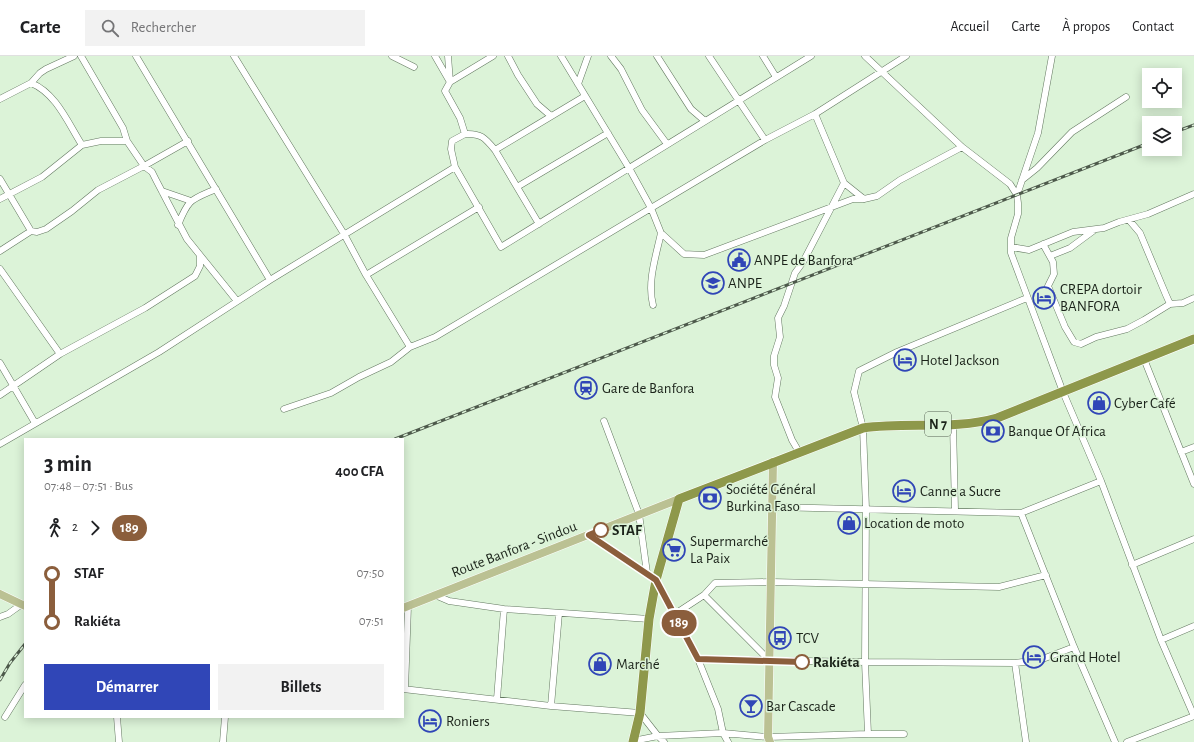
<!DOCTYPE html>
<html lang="fr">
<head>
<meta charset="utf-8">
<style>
  body { margin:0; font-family:"Alegreya Sans",sans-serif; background:#f2f2f2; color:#202124; height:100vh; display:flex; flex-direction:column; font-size:15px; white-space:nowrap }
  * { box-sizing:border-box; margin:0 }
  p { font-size:13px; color:#757577 }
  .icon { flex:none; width:22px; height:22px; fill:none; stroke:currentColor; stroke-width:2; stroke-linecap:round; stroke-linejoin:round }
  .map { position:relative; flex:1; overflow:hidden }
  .details { position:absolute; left:24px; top:382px; width:380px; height:280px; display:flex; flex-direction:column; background:#fff; border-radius:0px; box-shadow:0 2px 10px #0003 }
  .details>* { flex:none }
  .badge { padding:0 8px; border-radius:13px; font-size:14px; line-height:26px }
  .controls { position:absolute; left:1142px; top:12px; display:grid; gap:8px }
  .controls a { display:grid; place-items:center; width:40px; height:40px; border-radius:0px; background:#fff; box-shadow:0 2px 10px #0003; font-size:20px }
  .map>.badge { position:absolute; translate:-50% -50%; box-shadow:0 0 0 2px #fff }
  .legs { display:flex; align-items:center; gap:6px; height:44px; padding:0 20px; font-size:13px }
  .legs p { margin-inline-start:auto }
  .headline { display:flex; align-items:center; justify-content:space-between; height:68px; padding:0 20px }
  h1 { font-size:22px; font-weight:700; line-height:30px }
  .primary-button { display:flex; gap:8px; margin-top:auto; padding:8px 20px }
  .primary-button a { flex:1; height:46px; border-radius:0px; background:#3046b7; color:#fff; font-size:16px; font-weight:700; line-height:46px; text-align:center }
  .primary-button a+a { background:#f2f2f2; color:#202124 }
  ul { padding:0 20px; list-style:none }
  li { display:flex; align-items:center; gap:14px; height:48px; font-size:15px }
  li i { display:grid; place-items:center; width:6px; height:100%; margin:0 5px; background:currentColor }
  li i::after { content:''; width:10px; height:10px; margin:-5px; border:3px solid; border-radius:50%; background:#fff }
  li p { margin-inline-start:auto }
  li:first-child i { background:linear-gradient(#0000 50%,currentColor 0) }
  li:last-child i { background:linear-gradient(currentColor 50%,#0000 0) }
  header { display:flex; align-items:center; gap:24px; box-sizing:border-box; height:56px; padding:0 20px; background:#fff; border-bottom:1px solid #e0e0e0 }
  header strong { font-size:19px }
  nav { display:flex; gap:22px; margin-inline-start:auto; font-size:14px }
  .search { width:280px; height:36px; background:#f2f2f2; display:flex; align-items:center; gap:10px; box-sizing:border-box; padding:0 14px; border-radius:0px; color:#757577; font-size:15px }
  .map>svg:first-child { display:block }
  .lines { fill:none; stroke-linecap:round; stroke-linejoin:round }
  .minor-casing { stroke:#637860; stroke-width:7 }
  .major-casing { stroke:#fff; stroke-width:9 }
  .highway-casing { stroke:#fff; stroke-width:10 }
  .minor { stroke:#fff; stroke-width:6 }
  .major { stroke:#bbc193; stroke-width:8 }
  .highway { stroke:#8e984b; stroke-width:9 }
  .rail-casing { stroke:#4d594b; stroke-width:3 }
  .rail { stroke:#dcf3d8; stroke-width:1.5; stroke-dasharray:4.5; stroke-linecap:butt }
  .line-1-casing { stroke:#fff; stroke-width:9 }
  .line-1 { stroke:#8b5e3c; stroke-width:6 }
  .stop-1-dot { fill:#fff; stroke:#8b5e3c; stroke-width:2 }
  .labels { text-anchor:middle; stroke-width:3; stroke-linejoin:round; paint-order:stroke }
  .shield { fill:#dcf3d8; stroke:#556153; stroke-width:1 }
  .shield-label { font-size:14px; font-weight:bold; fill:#1b231a }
  .poi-label { font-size:15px; fill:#1b231a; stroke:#dcf3d8; text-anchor:start }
  .stop-label { font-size:15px; font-weight:bold; fill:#1b231a; stroke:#dcf3d8; text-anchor:start }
  .street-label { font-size:15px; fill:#1b231a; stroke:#dcf3d8 }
</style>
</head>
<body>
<header>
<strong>Carte</strong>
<div class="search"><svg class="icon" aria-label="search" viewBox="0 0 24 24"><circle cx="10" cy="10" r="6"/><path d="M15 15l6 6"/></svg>Rechercher</div>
<nav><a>Accueil</a><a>Carte</a><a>À propos</a><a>Contact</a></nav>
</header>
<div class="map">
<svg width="1194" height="686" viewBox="0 0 1194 686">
  <rect width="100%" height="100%" fill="#dcf3d8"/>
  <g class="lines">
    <g class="minor-casing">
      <path id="minor" d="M81,0L123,72L127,85L144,110L152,116L156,124L187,183L237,245
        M136,0L270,224
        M234,0L344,178L366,219L410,291
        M392,0L414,11
        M435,0L450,26L493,0
        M448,0L450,26L445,35L460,62L465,78L452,85L451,93L455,111L501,191L811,0
        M508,0L518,19L537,48L551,60
        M561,0L629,112L651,152L661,177L684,198L704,199L853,143H864L877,140L900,124L962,91
        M611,0L621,13L642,54L667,88
        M657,0L691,53L705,65
        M709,0L765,84
        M763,0L776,21
        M865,0L962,91L1010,128L1017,139L1018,147V158L1011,182V197L1063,336L1101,425L1161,584L1194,660
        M31,27C56,37 68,67 82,89L101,85H127
        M578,28L588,0
        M0,43L31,27L40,17L46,13L74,0
        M815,58L844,127L864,143
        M465,78C481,77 485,82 495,94
        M0,123L31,175
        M1022,124L1037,112L1072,76L1126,41
        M517,131L608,77
        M162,135L191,145
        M1017,139L1038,77L1052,0
        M0,143L42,121L82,89
        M1129,164L1140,177L1166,239L1170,248L1183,247L1194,242
        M539,168L495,94L585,40
        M178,169C189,142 191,144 216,133
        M1043,188L1053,206L1054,218L1048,230L1065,271L1074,286L1081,288L1096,281L1127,273L1144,264L1170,248
        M1011,191L1029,194L1073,176L1104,172L1119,166L1148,158L1194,138
        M0,195L31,175L37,176L46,173L72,155L98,134L144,110L188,85
        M1050,200L1070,192L1093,175
        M0,213L60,298L0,339
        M366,219L479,151
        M653,249C647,226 656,200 661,177
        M60,298L145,252L195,220L200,210V200
        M1144,303L1194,428
        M0,307L35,367
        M284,353L331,337L359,321L391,306L410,291L435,281L765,84L815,58L906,0
        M604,365L639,458L647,517
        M953,368L955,454
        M0,388L159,296L270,224L455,111
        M799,396L792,384L775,341L778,322L774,309V300L780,281L778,262L784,250L795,217L803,206L844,127
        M1181,396L1194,391
        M773,451L1021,457L1101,425
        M1021,457L1074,591L1115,686
        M589,479L656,524L698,603L718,653L723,677L728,686
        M1132,509L1194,483
        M435,539L449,545L504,553L649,563
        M704,539L770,605
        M675,558L704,539L715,527L771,526L999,531L1046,519
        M0,561L8,558L22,548
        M1161,584L1194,570
        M698,603L865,606L1015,607L1040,604L1074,591
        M1015,607L1026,686
        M403,633L551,650L640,657L658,680L664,686
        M405,633L408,550
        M497,643L504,553
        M551,650L559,557
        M5,661L25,629
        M117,661L119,686
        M868,678L865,606L866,453L863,372L854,336L859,315L897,296L1027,242
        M633,685L658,680L723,677L768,681L868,678H904
        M223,686L225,661
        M1127,686L1194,660"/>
    </g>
    <g class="major-casing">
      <path id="major" d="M0,538L25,550
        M403,552L679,443
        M770,686L768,681L773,406"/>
    </g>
    <g class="highway-casing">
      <path id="highway" d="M633,686L640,657L649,563L656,524L679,443L863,372C907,366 955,374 997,362L1194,283"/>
    </g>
    <use href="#minor" class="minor"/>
    <use href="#major" class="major"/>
    <use href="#highway" class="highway"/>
    <g class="rail-casing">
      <path id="rail" d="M1175,76L1194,69
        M395,383L1149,87
        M0,624L10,607L25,588"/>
    </g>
    <use href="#rail" class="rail"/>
  </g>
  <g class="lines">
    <g class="line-1-casing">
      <path id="line-1" d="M601,474L589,479L656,524L698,603L802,606"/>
    </g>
    <use href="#line-1" class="line-1"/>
  </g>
  <defs>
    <g id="civic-ring" transform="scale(1.15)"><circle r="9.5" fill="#dcf3d8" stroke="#3046b7" stroke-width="1.5"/><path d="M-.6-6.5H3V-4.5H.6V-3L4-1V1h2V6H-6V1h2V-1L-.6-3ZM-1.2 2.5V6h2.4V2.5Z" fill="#3046b7"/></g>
    <g id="school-ring" transform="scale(1.15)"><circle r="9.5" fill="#dcf3d8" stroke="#3046b7" stroke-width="1.5"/><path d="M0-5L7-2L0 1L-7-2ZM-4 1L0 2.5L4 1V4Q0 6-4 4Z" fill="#3046b7"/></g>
    <g id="hotel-ring" transform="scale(1.15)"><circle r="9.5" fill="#dcf3d8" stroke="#3046b7" stroke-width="1.5"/><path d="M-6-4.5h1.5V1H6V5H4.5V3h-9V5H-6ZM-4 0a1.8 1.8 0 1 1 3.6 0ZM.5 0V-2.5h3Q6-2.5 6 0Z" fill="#3046b7"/></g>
    <g id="station-ring" transform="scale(1.15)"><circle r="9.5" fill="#dcf3d8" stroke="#3046b7" stroke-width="1.5"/><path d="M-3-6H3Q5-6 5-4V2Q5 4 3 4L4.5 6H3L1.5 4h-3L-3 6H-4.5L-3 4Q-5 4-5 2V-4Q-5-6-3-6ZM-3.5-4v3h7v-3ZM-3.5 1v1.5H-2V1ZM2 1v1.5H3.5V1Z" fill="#3046b7"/></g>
    <g id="shop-ring" transform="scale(1.15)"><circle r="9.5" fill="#dcf3d8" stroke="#3046b7" stroke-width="1.5"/><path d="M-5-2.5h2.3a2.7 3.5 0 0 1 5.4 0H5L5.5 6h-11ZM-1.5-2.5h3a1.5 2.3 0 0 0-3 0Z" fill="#3046b7"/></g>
    <g id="bank-ring" transform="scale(1.15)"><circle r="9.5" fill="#dcf3d8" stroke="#3046b7" stroke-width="1.5"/><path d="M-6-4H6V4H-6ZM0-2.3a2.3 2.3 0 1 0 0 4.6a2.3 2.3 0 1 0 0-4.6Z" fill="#3046b7"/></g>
    <g id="supermarket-ring" transform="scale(1.15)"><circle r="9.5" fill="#dcf3d8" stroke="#3046b7" stroke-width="1.5"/><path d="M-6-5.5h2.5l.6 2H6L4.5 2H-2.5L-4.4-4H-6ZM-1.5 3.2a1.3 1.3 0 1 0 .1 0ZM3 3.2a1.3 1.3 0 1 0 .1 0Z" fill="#3046b7"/></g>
    <g id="bus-ring" transform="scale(1.15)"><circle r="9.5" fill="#dcf3d8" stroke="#3046b7" stroke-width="1.5"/><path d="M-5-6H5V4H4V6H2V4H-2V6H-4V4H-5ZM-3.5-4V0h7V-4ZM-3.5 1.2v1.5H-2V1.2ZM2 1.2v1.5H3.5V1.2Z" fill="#3046b7"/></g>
    <g id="bar-ring" transform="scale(1.15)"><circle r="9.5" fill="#dcf3d8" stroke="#3046b7" stroke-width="1.5"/><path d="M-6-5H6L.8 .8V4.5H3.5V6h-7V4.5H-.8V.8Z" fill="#3046b7"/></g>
  </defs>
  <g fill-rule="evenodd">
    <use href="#civic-ring" x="739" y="204"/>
    <use href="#school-ring" x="713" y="227"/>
    <use href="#hotel-ring" x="1044" y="242"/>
    <use href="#hotel-ring" x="905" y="304"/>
    <use href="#station-ring" x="586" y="332"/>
    <use href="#shop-ring" x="1099" y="347"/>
    <use href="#bank-ring" x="993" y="375"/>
    <use href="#hotel-ring" x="904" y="435"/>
    <use href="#bank-ring" x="710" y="442"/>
    <use href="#shop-ring" x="849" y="467"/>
    <use href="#supermarket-ring" x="674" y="494"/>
    <use href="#bus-ring" x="780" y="582"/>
    <use href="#hotel-ring" x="1034" y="601"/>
    <use href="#shop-ring" x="600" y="608"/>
    <use href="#bar-ring" x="751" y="650"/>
    <use href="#hotel-ring" x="430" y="665"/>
  </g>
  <g class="stop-1-dot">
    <circle cx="601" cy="474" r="7"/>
    <circle cx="802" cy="606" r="7"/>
  </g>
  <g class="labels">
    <rect class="shield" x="925" y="356" width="26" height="24" rx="3"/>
    <g class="shield-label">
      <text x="938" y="373">N 7</text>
    </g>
    <g class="poi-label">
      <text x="754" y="209">ANPE de Banfora</text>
      <text x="728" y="232">ANPE</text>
      <text x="1060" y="238">CREPA dortoir<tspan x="1060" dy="17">BANFORA</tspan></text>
      <text x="920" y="309">Hotel Jackson</text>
      <text x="602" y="337">Gare de Banfora</text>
      <text x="1114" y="352">Cyber Café</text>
      <text x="1008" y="380">Banque Of Africa</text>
      <text x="726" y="438">Société Général<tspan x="726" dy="17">Burkina Faso</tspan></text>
      <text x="920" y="440">Canne a Sucre</text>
      <text x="864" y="472">Location de moto</text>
      <text x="690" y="490">Supermarché<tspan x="690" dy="17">La Paix</tspan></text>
      <text x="796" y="587">TCV</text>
      <text x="1050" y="606">Grand Hotel</text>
      <text x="616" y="613">Marché</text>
      <text x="766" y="655">Bar Cascade</text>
      <text x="446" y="670">Roniers</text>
    </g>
    <g class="stop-label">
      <text x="612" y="479">STAF</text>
      <text x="813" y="611">Rakiéta</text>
    </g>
    <g class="street-label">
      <text transform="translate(514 493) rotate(-21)" y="5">Route Banfora - Sindou</text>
    </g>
  </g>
</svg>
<div class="controls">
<a><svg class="icon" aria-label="locate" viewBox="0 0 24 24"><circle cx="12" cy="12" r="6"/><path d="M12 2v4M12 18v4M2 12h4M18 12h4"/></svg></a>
<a><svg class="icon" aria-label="layers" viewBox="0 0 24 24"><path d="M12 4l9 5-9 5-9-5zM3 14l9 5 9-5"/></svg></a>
</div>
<b class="badge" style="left:679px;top:567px;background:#8b5e3c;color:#fff">189</b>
<section class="details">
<div class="headline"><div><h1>3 min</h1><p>07:48 – 07:51 · Bus</p></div><b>400 CFA</b></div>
<div class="legs"><svg class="icon" aria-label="walk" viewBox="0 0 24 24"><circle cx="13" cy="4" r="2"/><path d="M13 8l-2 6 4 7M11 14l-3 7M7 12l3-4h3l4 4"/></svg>2<svg class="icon" aria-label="forward" viewBox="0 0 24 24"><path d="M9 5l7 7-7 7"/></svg><b class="badge" style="background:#8b5e3c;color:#fff">189</b></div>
<ul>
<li><i style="color:#8b5e3c"></i><b>STAF</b><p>07:50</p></li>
<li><i style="color:#8b5e3c"></i><b>Rakiéta</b><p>07:51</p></li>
</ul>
<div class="primary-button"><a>Démarrer</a><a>Billets</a></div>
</section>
</div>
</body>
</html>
